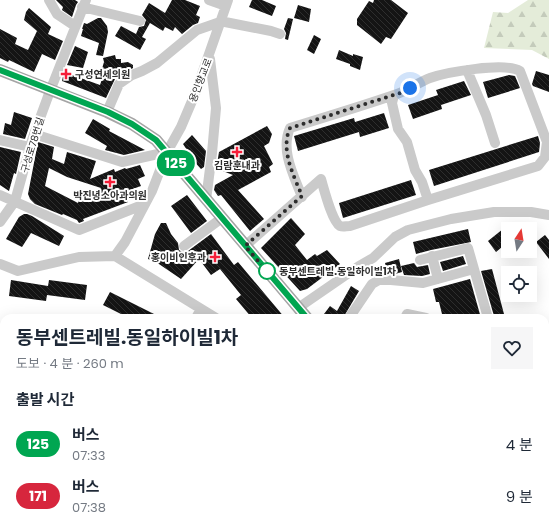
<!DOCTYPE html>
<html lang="ko">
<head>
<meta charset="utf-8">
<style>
  body { margin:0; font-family:Poppins,"Noto Sans KR",sans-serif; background:#f6f6f7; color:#1f2937; height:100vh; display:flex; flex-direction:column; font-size:15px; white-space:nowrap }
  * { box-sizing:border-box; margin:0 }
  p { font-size:13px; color:#747a83 }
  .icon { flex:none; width:22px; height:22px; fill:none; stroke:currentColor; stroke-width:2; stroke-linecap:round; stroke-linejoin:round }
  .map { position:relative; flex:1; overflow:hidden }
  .side { position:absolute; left:0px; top:314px; width:549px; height:216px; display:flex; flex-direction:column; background:#fff; border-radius:12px 12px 0 0; box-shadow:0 4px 16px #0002 }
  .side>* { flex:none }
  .badge { padding:0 8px; border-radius:13px; font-size:14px; line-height:26px }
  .needle { width:26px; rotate:12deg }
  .fabs { position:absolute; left:501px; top:222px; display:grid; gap:8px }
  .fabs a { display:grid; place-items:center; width:36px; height:36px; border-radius:0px; background:#fff; box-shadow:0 4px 16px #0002; font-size:20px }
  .you { position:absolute; width:20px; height:20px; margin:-10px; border:3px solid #fff; border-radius:50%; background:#1a73e8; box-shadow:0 0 0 6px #1a73e833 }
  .map>.badge { position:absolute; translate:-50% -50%; box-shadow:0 0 0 2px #fff }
  h2 { padding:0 16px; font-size:15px; line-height:36px }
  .round { display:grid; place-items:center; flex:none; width:42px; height:42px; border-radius:0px; background:#f6f6f7 }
  .overview { display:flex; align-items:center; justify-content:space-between; height:68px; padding:0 16px }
  h1 { font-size:19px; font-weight:700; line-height:30px }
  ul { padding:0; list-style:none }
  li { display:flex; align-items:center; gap:12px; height:52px; padding:0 16px }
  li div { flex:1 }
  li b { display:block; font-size:15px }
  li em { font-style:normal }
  li .badge { min-width:44px; font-weight:700; text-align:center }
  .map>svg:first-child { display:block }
  .forest { fill:url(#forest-firs) }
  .building { fill:url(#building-back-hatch); fill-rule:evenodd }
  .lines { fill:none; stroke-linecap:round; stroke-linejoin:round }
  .minor { stroke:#cacaca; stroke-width:10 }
  .major { stroke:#a5a5a5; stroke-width:12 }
  .highway { stroke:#949494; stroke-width:14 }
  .line-casing { stroke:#fff; stroke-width:9 }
  .line { stroke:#00a651; stroke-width:6 }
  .walk { stroke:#2d2d2d; stroke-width:4; stroke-dasharray:0 7.2 }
  .poi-dot { fill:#f51e39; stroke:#fff; stroke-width:1.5 }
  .stop-dot { fill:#fff; stroke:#00a651; stroke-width:2 }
  .labels { text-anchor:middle; stroke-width:4; stroke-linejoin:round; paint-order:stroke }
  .poi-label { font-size:10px; font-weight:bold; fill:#2d2d2d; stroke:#fff }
  .street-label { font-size:10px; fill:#2d2d2d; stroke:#fff }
  .stop-label { font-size:10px; font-weight:bold; fill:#2d2d2d; stroke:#fff; text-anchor:start }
</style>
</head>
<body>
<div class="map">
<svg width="549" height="530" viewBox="0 0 549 530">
  <defs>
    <pattern id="forest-firs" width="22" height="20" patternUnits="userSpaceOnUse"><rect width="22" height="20" fill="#e4ecd9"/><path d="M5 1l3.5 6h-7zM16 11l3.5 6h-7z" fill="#c4cbbb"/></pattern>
    <pattern id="building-back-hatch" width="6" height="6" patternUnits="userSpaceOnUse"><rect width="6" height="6" fill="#141414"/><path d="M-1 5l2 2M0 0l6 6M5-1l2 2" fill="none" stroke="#2e2e2e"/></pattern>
  </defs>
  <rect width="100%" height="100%" fill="#fff"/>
  <path class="forest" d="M528,0H549V59L532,50L484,48L493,12L508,13Z"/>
  <path class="building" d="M56,0H75L78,2L76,5L72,17L62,10L63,7Z
    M172,0H185L200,6L196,15L200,17L198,23L193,25L182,34L175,27L173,31L165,27L163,31L150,23L142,37L146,39L140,50L115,36L121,26L136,34L139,27L144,26L146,20L142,15L149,3L165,13Z
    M252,0H262L276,6L272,16L249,7Z
    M374,0H391L408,13L391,39L386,37L381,44L357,25V19L369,1L373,3Z
    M298,5L311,9L309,22L294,18Z
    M29,8L51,27L48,34L63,41L55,60L42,54L34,72L9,60L8,62L0,58V29L17,38L15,44L28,50L37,31L24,20L26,12Z
    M98,18H101L107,26L108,32L103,56L96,55L99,43L81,36L83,29H82L84,23L87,24Z
    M288,18L293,19L288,40L285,39L286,33L284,29Z
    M314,35L321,39L314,54L307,50Z
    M75,46L88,52L83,68L67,65Z
    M339,50L353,56V54L363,57L360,70L350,66V64L336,59Z
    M115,55L116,59H121V63L128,62L133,65V68L115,79L106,98L62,81L64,72L100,85L104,73L101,72L104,62L103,58Z
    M536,71L549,75V92L533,86L532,84Z
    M509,75L515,76L520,88L488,98L483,82Z
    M464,81L471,95L441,105L442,109L413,119L408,105L438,95L436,90Z
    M14,112L32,118L25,139L3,134L5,123L11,125Z
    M384,113L389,128L360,137L359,132L298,151L294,136L354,118L355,122Z
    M93,119L110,129L109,131L145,150L124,155L105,150L107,146L85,133Z
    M267,126L272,134L269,143L264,146L273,164L269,167L271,172L238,190L264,219L250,231L221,195L218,196L214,190L215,185L233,175L220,170L217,164L219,152Z
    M192,135L206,151L204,167L201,169L191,158V156L183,144Z
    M538,136L540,143L539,152L434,186L429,170Z
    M38,142L54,147L52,159L64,164L67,152L96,161L90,179L114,169L115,172L125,168L126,169L140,165L145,176L138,179L141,186L124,192L128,202L83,219L84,221L79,223L77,220L63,214L62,215L35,204L30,199L28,194ZM49,168L67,177L101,188L80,197L78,203L45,186Z
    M0,147L21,152L16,174L14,173L9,191L0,185Z
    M411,180L416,195L343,218L339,203Z
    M187,195L207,221L191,233L171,206Z
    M24,214H27L32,216L64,236L59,246L31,233L22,247L6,239L19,217Z
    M291,218L305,234L295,245L307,260L315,254L317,256L327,250L340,264L307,289L300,291L261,248Z
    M161,223H166L171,234L178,243L179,250L182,252L188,251L211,234L234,265L238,262L285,318H252L236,299L241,295L220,269L211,275L199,259L181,279L156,262L148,259L155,234Z
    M508,225V242L496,252L488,241Z
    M468,229L471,242L431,250L416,254L413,242Z
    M545,235L549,240V259L536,242Z
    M463,256L466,264L443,271L440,262Z
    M399,259L402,272L395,274H388L385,263Z
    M414,263L417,267L428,265L430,274L422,276L404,275L401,266Z
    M492,269L504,314L494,316L481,271Z
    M470,279L481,318H443L439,302H436L433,289Z
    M11,280L48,286L49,280L87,285L85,300L47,295L46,301L9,296Z
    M351,286L359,291L343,318H321L330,306L337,311Z
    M110,292L162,318H129L103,305Z"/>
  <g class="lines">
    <path class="minor" d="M49,0L57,14L75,26
      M209,0L226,6
      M82,7L140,21
      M467,70L486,115L495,143
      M394,95L392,103L398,129L407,142L415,170L422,182L428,200
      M107,112L119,84L132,75L142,71L157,63L197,30L220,22H225L271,31L280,34
      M34,134L122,162L167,152
      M0,140L30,147
      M0,195L79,230L145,204
      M206,200L212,153L216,108L210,59
      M0,222L15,201L32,140L50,91L86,0
      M184,246L222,218
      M245,246L321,179C324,189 332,221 340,226C343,227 346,226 350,226L428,200L538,166L545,157L547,142L520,71C505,62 447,72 430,78C419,82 409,90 397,94C362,106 326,117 290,128C280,150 294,176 302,197
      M115,256L125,242L152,191L167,152L181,127L195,94L228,0
      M432,256L438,279
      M420,260L468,248L474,269
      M0,264L18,271L79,257L115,256L216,318
      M298,308L359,266L373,258L395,237L408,230L451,219L494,212H531L549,215
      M196,318L201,309
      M349,318L372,284L379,280H391L423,283L474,269L488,318
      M405,318L407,314L426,318
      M545,348L549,349
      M545,386H548L545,399"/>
    <path class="major" d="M0,70L107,112L132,124L156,140L307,318
      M545,522L549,524"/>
    <path class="highway" d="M0,424L4,425
      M0,488L4,490
      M0,514L4,516
      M30,526L40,530
      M111,526L123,530
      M324,526L337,530"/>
  </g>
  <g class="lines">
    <g class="line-casing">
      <path id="line" d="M0,70L108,112L132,124L156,140L307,318"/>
    </g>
    <use href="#line" class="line"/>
    <path class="walk" d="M267,271L245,246L302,196C294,176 280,150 290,128L400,93L410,88"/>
  </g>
  <g class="poi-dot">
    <path d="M64 68h4v4h4v4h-4v4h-4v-4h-4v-4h4z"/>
    <path d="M235 146h4v4h4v4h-4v4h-4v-4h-4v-4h4z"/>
    <path d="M108 176h4v4h4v4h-4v4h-4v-4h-4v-4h4z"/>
    <path d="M213 251h4v4h4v4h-4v4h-4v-4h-4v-4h4z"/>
  </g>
  <circle class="stop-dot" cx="267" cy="271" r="8"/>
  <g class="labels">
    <g class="poi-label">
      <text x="75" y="78" text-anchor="start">구성연세의원</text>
      <text x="237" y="169">김람훈내과</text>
      <text x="110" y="199">박진녕소아과의원</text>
      <text x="206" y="261" text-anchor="end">홍이비인후과</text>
    </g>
    <g class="street-label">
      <text transform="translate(200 80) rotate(-69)" y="4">용인향교로</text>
      <text transform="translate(32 145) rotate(-73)" y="4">구성로78번길</text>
    </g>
    <g class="stop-label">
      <text x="279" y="275">동부센트레빌.동일하이빌1차</text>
    </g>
  </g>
</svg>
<div class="fabs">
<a><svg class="needle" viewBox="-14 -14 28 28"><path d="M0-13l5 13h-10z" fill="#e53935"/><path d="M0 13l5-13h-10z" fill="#747a83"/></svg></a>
<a><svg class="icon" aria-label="locate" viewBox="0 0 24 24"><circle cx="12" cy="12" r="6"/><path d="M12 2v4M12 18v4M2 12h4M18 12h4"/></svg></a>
</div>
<div class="you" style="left:410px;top:88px"></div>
<b class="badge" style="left:176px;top:163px;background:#00a651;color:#fff">125</b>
<section class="side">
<div class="overview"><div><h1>동부센트레빌.동일하이빌1차</h1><p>도보 · 4 분 · 260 m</p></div><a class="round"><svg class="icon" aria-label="heart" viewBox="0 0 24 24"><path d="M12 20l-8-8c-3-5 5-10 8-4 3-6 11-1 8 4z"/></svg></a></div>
<h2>출발 시간</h2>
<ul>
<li><span class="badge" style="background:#00a651;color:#fff">125</span><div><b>버스</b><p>07:33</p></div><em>4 분</em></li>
<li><span class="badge" style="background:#d7263d;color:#fff">171</span><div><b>버스</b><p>07:38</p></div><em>9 분</em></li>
</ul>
</section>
</div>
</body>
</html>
